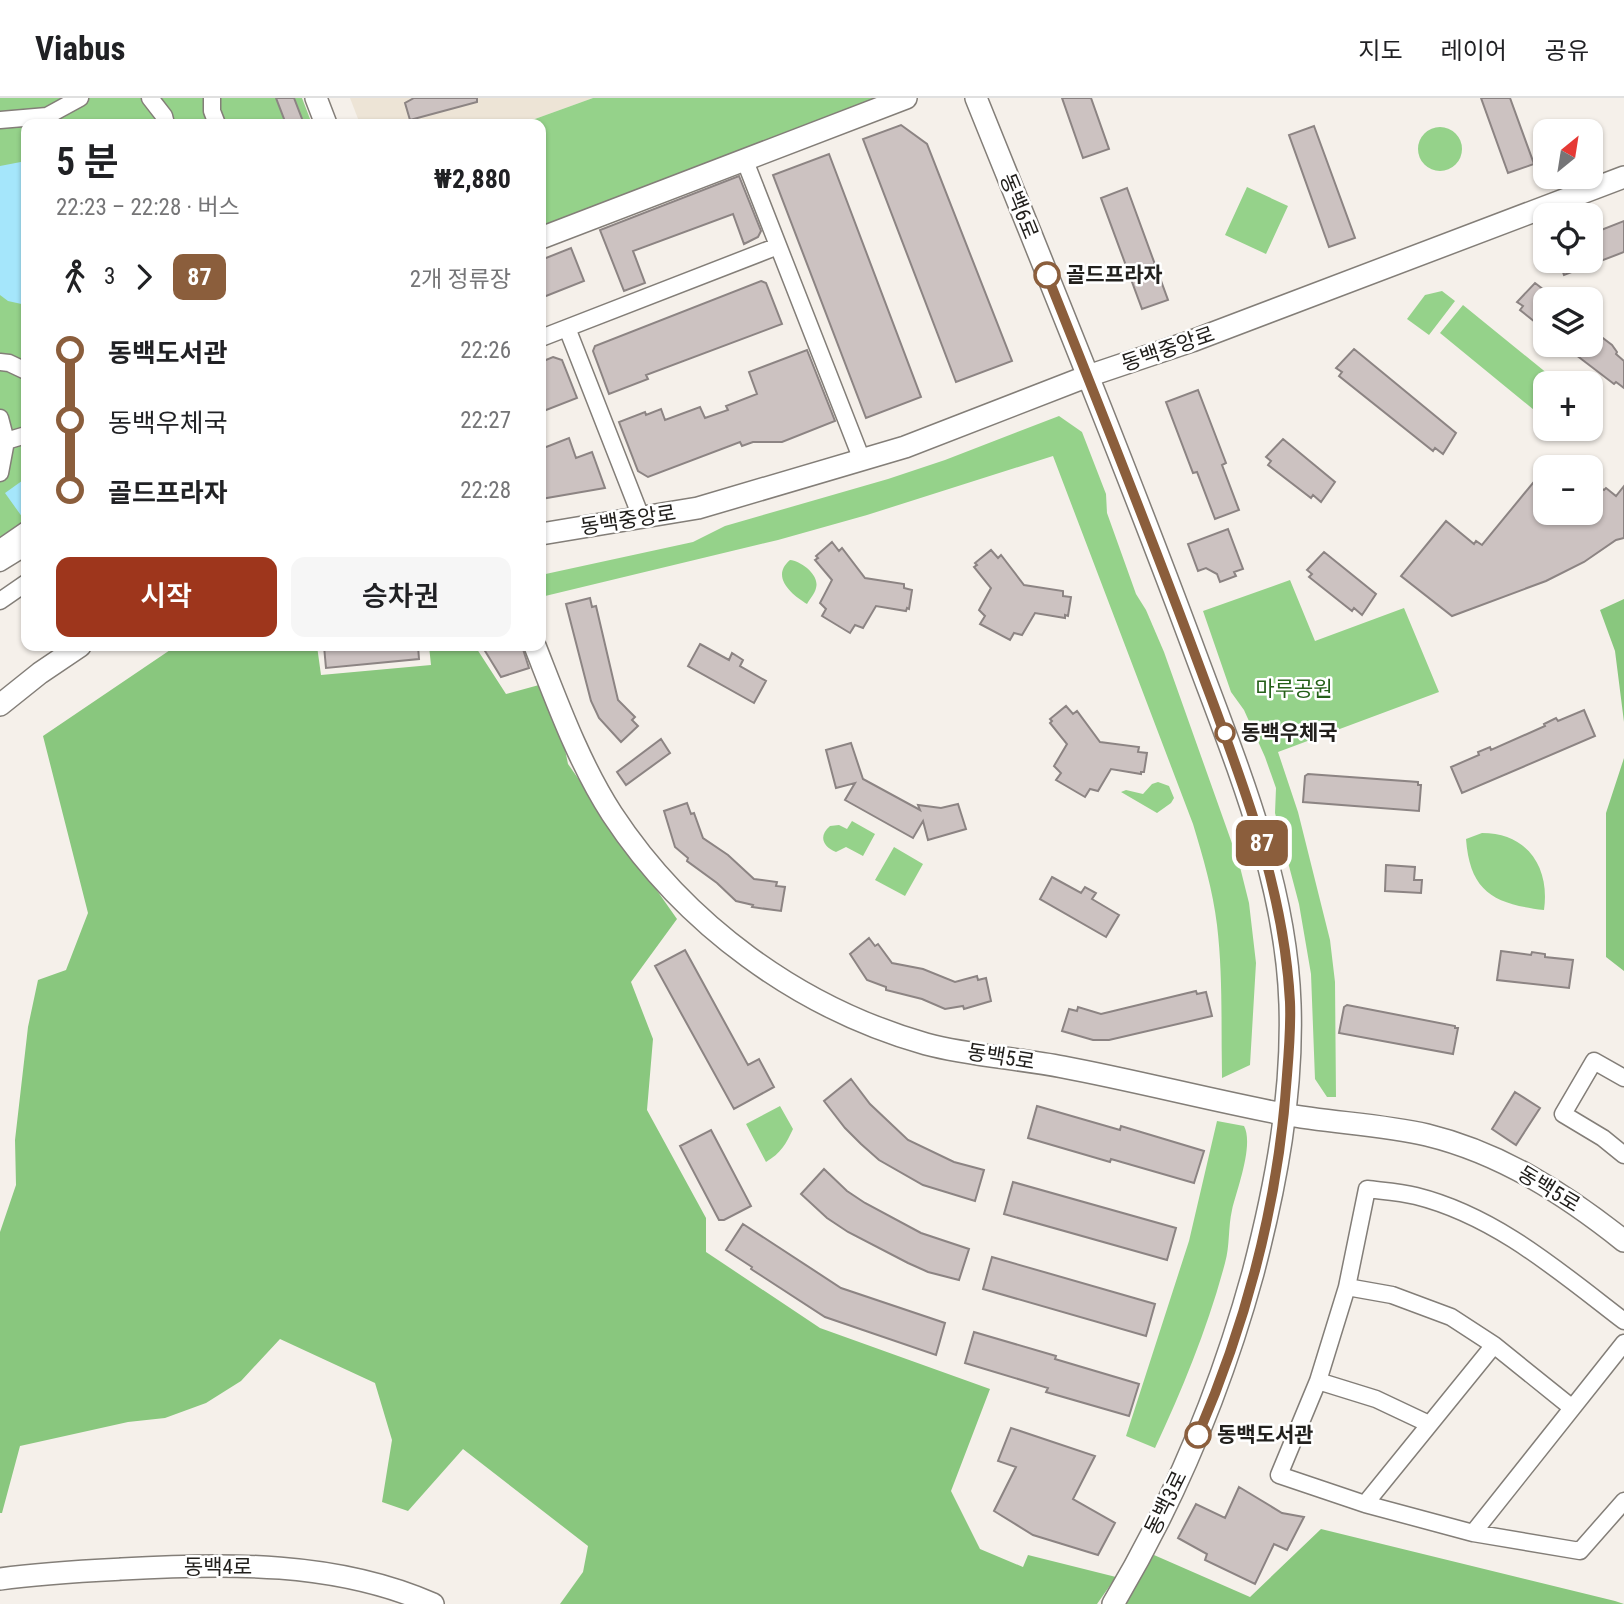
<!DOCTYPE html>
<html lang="ko">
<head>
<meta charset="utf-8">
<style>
  body { margin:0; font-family:"Roboto Condensed","Noto Sans KR",sans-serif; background:#f6f6f6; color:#202124; height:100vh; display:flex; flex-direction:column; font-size:26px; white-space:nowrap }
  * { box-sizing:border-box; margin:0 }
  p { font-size:23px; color:#757577 }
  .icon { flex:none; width:38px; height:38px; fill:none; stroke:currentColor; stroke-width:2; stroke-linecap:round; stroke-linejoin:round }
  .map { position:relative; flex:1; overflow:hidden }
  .panel { position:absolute; left:21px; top:21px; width:525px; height:532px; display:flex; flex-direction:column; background:#fff; border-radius:14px; box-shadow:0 2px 5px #0004 }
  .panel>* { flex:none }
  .badge { padding:0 14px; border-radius:10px; font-size:24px; line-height:46px }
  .needle { width:46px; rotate:30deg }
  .tools { position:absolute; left:1533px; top:21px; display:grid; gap:14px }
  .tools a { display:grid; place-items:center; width:70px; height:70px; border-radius:14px; background:#fff; box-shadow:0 2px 5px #0004; font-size:35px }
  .map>.badge { position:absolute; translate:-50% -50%; box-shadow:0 0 0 4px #fff }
  .legs { display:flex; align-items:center; gap:10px; height:77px; padding:0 35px; font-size:23px }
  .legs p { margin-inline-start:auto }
  .head { display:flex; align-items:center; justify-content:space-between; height:119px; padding:0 35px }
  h1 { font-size:38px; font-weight:600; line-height:52px }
  .action { display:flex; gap:14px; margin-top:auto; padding:14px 35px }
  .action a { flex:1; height:80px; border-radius:14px; background:#9e361c; color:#fff; font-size:28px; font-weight:600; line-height:80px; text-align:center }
  .action a+a { background:#f6f6f6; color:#202124 }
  ul { padding:0 35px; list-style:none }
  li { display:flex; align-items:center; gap:24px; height:70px; font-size:26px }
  li i { display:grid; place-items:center; width:10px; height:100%; margin:0 9px; background:currentColor }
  li i::after { content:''; width:18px; height:18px; margin:-9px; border:5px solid; border-radius:50%; background:#fff }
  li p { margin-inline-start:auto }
  li:first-child i { background:linear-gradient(#0000 50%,currentColor 0) }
  li:last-child i { background:linear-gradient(currentColor 50%,#0000 0) }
  header { display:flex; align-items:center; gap:42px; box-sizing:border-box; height:98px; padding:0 35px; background:#fff; border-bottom:2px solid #e0e0e0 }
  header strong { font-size:33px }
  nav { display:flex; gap:38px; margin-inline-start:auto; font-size:24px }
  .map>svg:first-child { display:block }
  .built { fill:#ede4d6 }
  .green { fill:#95d28a }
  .forest { fill:#89c77e }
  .water { fill:#a5e6fb }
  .building { fill:#ccc2c1; stroke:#8c8483; stroke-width:2 }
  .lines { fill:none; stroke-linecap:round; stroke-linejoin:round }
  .street-casing { stroke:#837e78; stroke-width:19 }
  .secondary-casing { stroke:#837e78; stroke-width:24 }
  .street { stroke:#fff; stroke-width:16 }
  .secondary { stroke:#fff; stroke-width:21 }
  .line-1-casing { stroke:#fff; stroke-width:16 }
  .line-1 { stroke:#8b5e3c; stroke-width:10 }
  .stop-1-dot { fill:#fff; stroke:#8b5e3c; stroke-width:3.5 }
  .labels { text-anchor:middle; stroke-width:5; stroke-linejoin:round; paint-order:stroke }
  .street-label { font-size:21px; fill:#22201d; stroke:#fff }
  .stop-label { font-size:21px; font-weight:bold; fill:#22201d; stroke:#fff; text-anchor:start }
  .park-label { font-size:21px; fill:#256019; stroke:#fff }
</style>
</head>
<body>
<header>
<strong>Viabus</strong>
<nav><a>지도</a><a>레이어</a><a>공유</a></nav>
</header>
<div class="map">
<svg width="1624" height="1506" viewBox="0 0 1624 1506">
  <rect width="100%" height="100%" fill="#f5f0ea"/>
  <path class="built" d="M350,0H593L521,26H360Z"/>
  <path class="green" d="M0,0H302L312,26H26V437L0,454Z
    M593,0H885L541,129V26H521Z
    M1418 51a22 22 0 1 1 44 0a22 22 0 1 1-44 0Z
    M1247,89L1288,108L1266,156L1225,137Z
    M1442,193L1455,203L1429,237L1407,221L1425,197Z
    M1463,207L1559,285H1545V321L1440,235Z
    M1059,318L1082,334L1106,396L1107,415L1136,496L1146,512L1164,554L1239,765L1249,805L1256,865L1250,967L1222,980C1221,929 1223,877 1217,827C1213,793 1203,759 1193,726L1053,358L867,417L778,442L541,499V477L693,444L725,428L888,381L945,362Z
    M790,462C801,463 820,477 816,490C815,495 810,501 807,506C792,497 770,479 790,462Z
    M1290,482L1315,543L1404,510L1439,594L1278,654L1298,714L1330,842L1335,884L1336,999H1327L1315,981L1311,876L1299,806L1275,715L1276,690L1265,659L1244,612L1231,594L1203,513Z
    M1158,684L1169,688L1174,700L1171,705L1157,715L1121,694L1126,692L1143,696L1152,686Z
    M852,723L875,736L863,758L846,749L836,754C823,749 818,738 830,728L839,727L847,731Z
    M1482,735C1528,735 1550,770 1544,812C1494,806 1470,794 1466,741Z
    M894,749L923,766L905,798L875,782Z
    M780,1008L793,1031C786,1046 781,1055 766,1064L746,1026Z
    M1217,1023L1244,1028C1254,1047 1237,1091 1232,1112C1228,1129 1230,1148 1225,1165C1208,1229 1183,1290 1155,1350L1126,1338L1189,1143Z"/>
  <path class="forest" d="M1624,501V624L1615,553L1600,512Z
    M176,548H317L321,577L431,567L429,548H475L506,596L539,587L563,642L568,666L677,821L631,884L653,941L647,1012L706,1120V1154L820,1230L990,1291L951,1393L980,1451L1023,1469L1028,1457L1116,1479L1097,1506H560L583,1474L588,1448L463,1351L408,1413L382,1404L392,1342L375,1285L280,1241L241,1283L206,1305L165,1320L128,1324L20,1348L2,1415H0V1134L16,1087L15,1042L28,929L38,882L66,872L88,815L43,638Z
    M1624,660V873L1606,859V715Z
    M1321,1431L1615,1503L1624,1506H1125L1154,1457L1250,1499Z"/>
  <path class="water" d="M26,63V207L8,203L0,197V68Z
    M26,380V422L25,423L5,395Z"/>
  <path class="building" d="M276,0H294L304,26H286Z
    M414,0H477V4L410,22L405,5Z
    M1062,0H1091L1109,51L1083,60Z
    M1481,0H1510L1534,66L1508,75Z
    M901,27L927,46L1012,263L956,284L863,41Z
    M1314,28L1355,140L1329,149L1289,37Z
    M829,56L921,299L866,320L773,77Z
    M739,78L761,133L758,139L744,146L733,116L633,153L645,185L624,193L600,132Z
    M1127,90L1168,202L1142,211L1101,100Z
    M1624,123V154L1564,177L1559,163H1591V136Z
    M571,150L584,183L541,200V162Z
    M761,183L766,185L782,226L646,277L648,281L609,296L593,253L595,248Z
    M1535,185L1556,201H1545V232L1520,212L1523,208L1517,204Z
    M1591,231L1612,247L1617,254L1616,256L1624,263V290L1616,284L1614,286L1563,247H1591Z
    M1354,251L1456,335L1443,356L1435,350L1433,353L1339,278L1342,274L1336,270Z
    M807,252L835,323L782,344H753L742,348L740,344L648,379L638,373L619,324L645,314L646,317L661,311L665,322L700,309L705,320L728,312L726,308L757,296L749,274Z
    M553,259L562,262L577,300L541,314V264Z
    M1198,292L1226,365L1222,367L1239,412L1215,421L1197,374L1193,375L1166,304Z
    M569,340L576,360L592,354L605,390L541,401V351Z
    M1283,341L1335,384L1321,404L1313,397L1311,400L1268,367L1271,363L1266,359Z
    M1537,380L1545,386V415H1591V388L1596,391L1598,388L1604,392L1606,390L1616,398L1624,388V440L1616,442L1584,464L1546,483L1452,518L1401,478L1446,423L1474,446L1476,443L1482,447Z
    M1228,431L1243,471L1234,474L1236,478L1220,484L1217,476L1206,470L1198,473L1188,446Z
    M832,444L839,453L842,450L865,480L904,486V490L912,492L909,511L907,510L906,513L876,508L863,530L855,527L850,535L822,518L826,511L820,505L832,482L815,462L818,460L816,458Z
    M991,452L998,460L1001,457L1024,487L1063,493V498L1071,499L1068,518L1065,517V520L1035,515L1022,537L1014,535L1010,542L980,526L985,518L979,512L991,490L974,469L977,467L975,465Z
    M1324,454L1376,496L1362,517L1354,510L1352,513L1309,479L1312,476L1307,472Z
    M590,500L592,509L596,508L618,602L635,619L632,622L638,628L621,644L599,620L591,603L566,506Z
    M700,546L729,562L732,555L743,562L740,568L766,583L754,605L688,568Z
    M324,548H418L419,561L326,570Z
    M482,548H522L529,570L501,579Z
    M1066,608L1073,616L1077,613L1100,644L1139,649L1138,654L1147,655L1144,674H1141V676L1111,671L1098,693L1090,691L1085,699L1056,682L1061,675L1054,668L1067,646L1050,625L1052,623L1050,621Z
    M1584,612L1595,638L1462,695L1451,669L1479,657L1478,654L1490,649L1491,652L1545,628L1544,626L1556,620L1558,623Z
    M661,641L670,655L626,687L617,674Z
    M851,645L863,681L920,712L918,707L941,710L958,706L966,731L928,742L923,723L913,740L845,702L855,685L836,690L826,652Z
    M1308,676L1418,684V687H1421L1419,713L1303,704L1305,678Z
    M687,705L691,716L694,715L703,740L728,757L754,781L777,784L776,788L785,789L781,813L752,809L753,807L736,803L717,785L687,763L688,760L675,749L664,713Z
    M1386,767L1415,769L1414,782H1422L1421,795L1385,793Z
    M1052,779L1081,795L1085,789L1096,795L1092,801L1119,817L1106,839L1040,801Z
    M869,840L875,848L878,846L892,865L923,871L955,884L977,878L978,882L986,880L991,903L964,911L963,908L945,911L922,901L886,892V889L867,882L850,856Z
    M685,852L748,967L759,961L774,989L734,1011L655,868Z
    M1501,853L1531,857L1532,854L1545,856V859L1573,862L1569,890L1497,882Z
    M1196,893L1197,896L1206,894L1212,918L1109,942H1093L1062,933L1069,911L1077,913L1078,909L1101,916Z
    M1347,907L1455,928V930H1458L1453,956L1339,935L1344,909Z
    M851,981L870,1006L908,1042L954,1064L984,1072L975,1103L923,1087L879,1062L861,1046L845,1030L824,1003Z
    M1515,994L1540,1010L1516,1047L1492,1031Z
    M1037,1008L1120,1032L1121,1028L1204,1053L1194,1085L1111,1061L1110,1064L1028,1040Z
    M711,1032L751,1108L724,1122H719L680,1048Z
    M824,1071L847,1093L865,1105L921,1135L969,1151L959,1182L928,1174L908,1165L848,1134L827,1120L801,1096Z
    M1013,1084L1176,1130L1167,1162L1004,1116Z
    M743,1126L841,1190L945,1225L936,1257L825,1219L751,1171L752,1169L726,1152Z
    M992,1159L1155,1206L1146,1238L983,1191Z
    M974,1234L1056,1258L1055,1261L1139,1286L1129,1318L1046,1294L1048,1290L965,1265Z
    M1011,1330L1095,1358L1073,1401L1115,1425L1098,1457L1033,1437L994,1413L1016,1369L998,1363Z
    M1239,1389L1282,1415L1304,1419L1287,1452L1274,1446L1255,1486L1205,1462L1207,1456L1178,1440L1196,1406L1225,1420Z"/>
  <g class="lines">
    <g class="street-casing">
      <path id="street" d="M150,0L164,18L166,26
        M212,0V13L217,26
        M0,22L47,18L80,0
        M745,63L862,362
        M567,230L641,419
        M541,240L778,148
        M0,264L9,265L26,273
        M0,320L6,343L0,375
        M6,343L26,337
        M0,450L26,432
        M0,465L26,449
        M0,503L26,485
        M1624,980L1594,963L1563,1016L1603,1040L1624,1057
        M1347,1189L1392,1197L1451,1219L1494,1247L1571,1309
        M1624,1245L1473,1435L1580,1453L1624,1403
        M1318,1283L1376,1301L1429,1326
        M1365,1406L1494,1247
        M1473,1435L1365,1406L1279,1377L1318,1283L1347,1189L1367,1091C1383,1093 1400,1094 1416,1098C1496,1118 1560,1174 1624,1223"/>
    </g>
    <g class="secondary-casing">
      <path id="secondary" d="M316,0L326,26
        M976,0C1049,181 1123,362 1191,544C1234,661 1286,780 1290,906C1293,997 1276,1087 1253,1175C1221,1291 1175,1402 1113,1506
        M541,140L906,0
        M541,436L698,410L905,349L1088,278L1192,243L1624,79
        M535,548C557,604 579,665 612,716C685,827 799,910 926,946C971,958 1018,960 1063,969C1137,983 1210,1002 1283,1016C1331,1025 1380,1026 1427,1037C1501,1055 1565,1096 1624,1143
        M0,607L40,575L80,548
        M0,1481C40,1475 82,1473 122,1471C226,1465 336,1463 433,1506"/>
    </g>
    <use href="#street" class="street"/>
    <use href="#secondary" class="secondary"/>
  </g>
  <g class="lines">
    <g class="line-1-casing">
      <path id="line-1" d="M1047,177C1099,307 1151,438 1200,570C1240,678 1284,787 1290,904C1291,928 1289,953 1287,977C1279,1101 1247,1223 1198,1337"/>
    </g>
    <use href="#line-1" class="line-1"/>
  </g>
  <g class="stop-1-dot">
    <circle cx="1047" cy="177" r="12"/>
    <circle cx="1225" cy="635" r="9"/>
    <circle cx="1198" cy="1337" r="12"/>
  </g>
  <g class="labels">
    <g class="street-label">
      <text transform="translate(1019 108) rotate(68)" y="7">동백6로</text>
      <text transform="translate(1168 251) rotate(-19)" y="7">동백중앙로</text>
      <text transform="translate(628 422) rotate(-9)" y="7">동백중앙로</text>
      <text transform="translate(1001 959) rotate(9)" y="7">동백5로</text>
      <text transform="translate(1549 1091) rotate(31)" y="7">동백5로</text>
      <text transform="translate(1166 1405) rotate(-64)" y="7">동백3로</text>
      <text x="218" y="1476">동백4로</text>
    </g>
    <g class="stop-label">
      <text x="1066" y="184">골드프라자</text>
      <text x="1241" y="642">동백우체국</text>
      <text x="1217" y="1344">동백도서관</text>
    </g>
    <g class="park-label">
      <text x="1294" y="598">마루공원</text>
    </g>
  </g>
</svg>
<div class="tools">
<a><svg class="needle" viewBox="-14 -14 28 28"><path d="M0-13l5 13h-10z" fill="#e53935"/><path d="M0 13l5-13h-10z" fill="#757577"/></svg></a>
<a><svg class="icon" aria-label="locate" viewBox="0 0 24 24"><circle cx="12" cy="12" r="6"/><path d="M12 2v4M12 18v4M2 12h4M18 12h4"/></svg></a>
<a><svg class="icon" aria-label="layers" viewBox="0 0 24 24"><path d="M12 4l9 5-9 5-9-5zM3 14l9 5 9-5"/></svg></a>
<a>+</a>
<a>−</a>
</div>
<b class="badge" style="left:1262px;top:745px;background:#8b5e3c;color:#fff">87</b>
<section class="panel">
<div class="head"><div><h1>5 분</h1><p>22:23 – 22:28 · 버스</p></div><b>₩2,880</b></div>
<div class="legs"><svg class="icon" aria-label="walk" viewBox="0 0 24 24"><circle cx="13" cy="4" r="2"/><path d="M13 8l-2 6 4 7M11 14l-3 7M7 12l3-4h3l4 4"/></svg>3<svg class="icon" aria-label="forward" viewBox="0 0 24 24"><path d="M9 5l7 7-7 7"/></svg><b class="badge" style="background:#8b5e3c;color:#fff">87</b><p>2개 정류장</p></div>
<ul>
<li><i style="color:#8b5e3c"></i><b>동백도서관</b><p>22:26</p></li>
<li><i style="color:#8b5e3c"></i><span>동백우체국</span><p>22:27</p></li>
<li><i style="color:#8b5e3c"></i><b>골드프라자</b><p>22:28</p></li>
</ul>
<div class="action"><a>시작</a><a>승차권</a></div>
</section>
</div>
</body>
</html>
